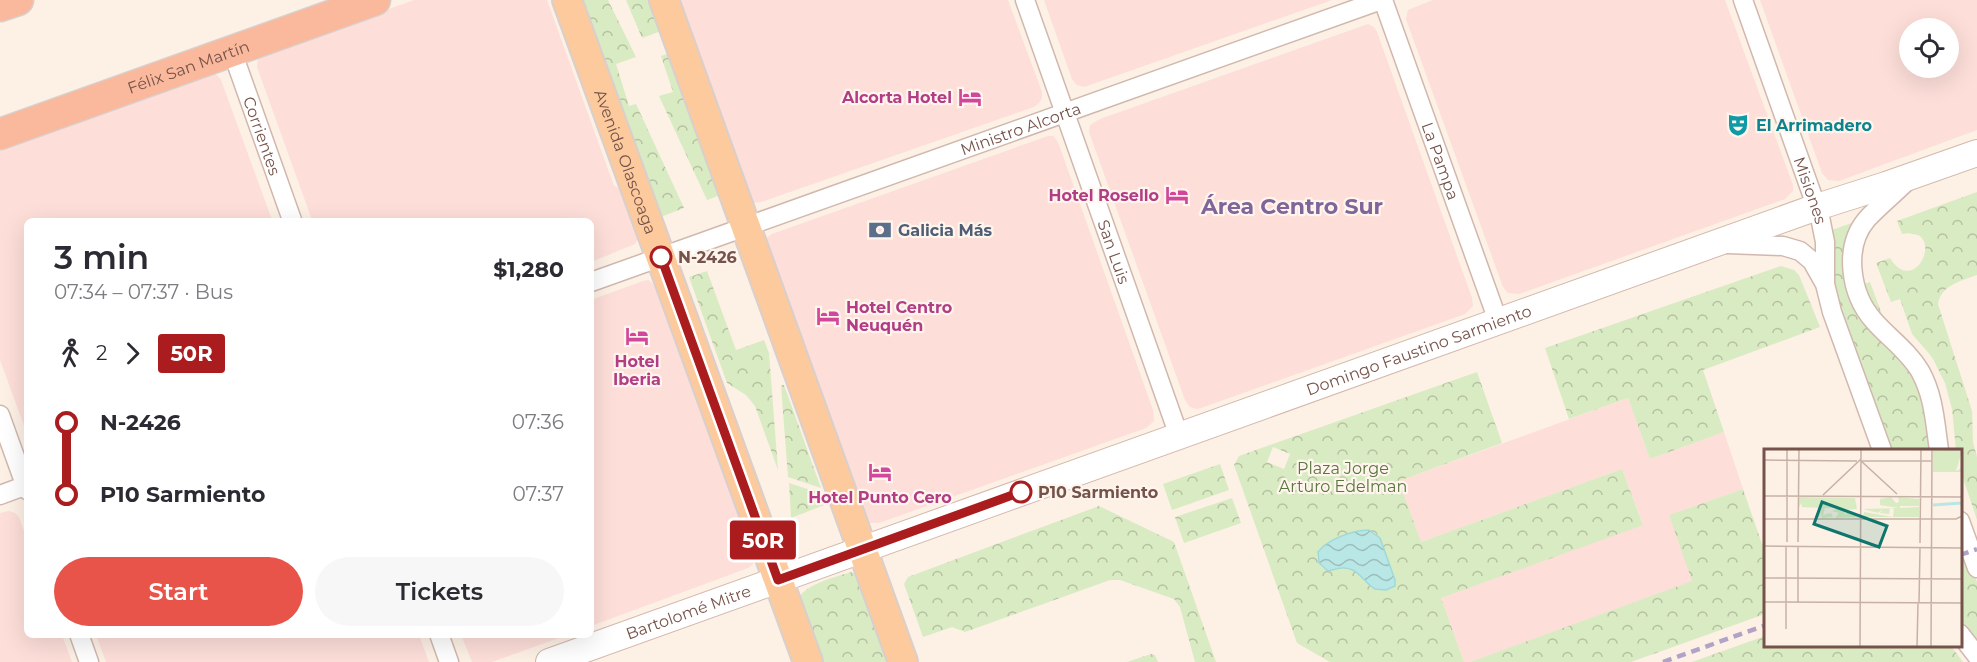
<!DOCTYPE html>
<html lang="en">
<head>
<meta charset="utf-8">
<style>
  body { margin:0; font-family:Montserrat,sans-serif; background:#f7f7f7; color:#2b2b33; height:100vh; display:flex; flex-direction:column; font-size:22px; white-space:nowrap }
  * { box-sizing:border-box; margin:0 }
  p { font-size:20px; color:#7c7c81 }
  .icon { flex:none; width:33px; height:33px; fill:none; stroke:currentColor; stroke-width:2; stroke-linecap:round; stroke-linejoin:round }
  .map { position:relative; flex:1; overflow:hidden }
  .drawer { position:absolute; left:24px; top:218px; width:570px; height:420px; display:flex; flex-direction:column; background:#fff; border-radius:9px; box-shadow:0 6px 24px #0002 }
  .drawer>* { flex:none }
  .badge { padding:0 12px; border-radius:4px; font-size:21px; line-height:39px }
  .buttons { position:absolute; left:1899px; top:18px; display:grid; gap:12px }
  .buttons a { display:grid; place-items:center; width:60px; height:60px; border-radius:50%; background:#fff; box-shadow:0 6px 24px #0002; font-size:30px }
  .map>.badge { position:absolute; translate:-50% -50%; box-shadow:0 0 0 3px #fff }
  .legs { display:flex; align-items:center; gap:9px; height:66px; padding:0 30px; font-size:20px }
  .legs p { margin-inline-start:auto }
  .overview { display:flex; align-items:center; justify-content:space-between; height:102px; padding:0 30px }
  h1 { font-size:33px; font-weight:600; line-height:45px }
  .action { display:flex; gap:12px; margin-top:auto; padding:12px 30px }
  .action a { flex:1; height:69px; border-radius:36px; background:#e85449; color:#fff; font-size:24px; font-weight:600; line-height:69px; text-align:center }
  .action a+a { background:#f7f7f7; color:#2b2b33 }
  ul { padding:0 30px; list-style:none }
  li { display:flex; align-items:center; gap:21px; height:72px; font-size:22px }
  li i { display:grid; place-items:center; width:9px; height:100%; margin:0 8px; background:currentColor }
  li i::after { content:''; width:15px; height:15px; margin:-8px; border:4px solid; border-radius:50%; background:#fff }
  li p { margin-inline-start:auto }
  li:first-child i { background:linear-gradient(#0000 50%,currentColor 0) }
  li:last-child i { background:linear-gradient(currentColor 50%,#0000 0) }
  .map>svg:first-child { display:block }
  .commercial { fill:#fdded9; fill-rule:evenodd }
  .grass { fill:url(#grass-tufts) }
  .park { fill:url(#park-crowns); fill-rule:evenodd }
  .water { fill:url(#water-waves); stroke:#9fd9d9; stroke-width:1.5 }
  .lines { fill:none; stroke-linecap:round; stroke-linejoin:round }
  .minor-casing { stroke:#d1b8ae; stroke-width:21 }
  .secondary-casing { stroke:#d4b7ab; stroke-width:28 }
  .primary-casing { stroke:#d9cfcc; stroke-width:32 }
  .trunk-casing { stroke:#d9cfcc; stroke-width:33 }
  .minor { stroke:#fff; stroke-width:18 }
  .secondary { stroke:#fff; stroke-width:26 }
  .primary { stroke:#fcca9d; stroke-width:28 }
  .trunk { stroke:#fab89c; stroke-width:30 }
  .rail { stroke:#b1a3c7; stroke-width:4.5; stroke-dasharray:9 6; stroke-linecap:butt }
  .line-1-casing { stroke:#fff; stroke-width:14 }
  .line-1 { stroke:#ab1c1f; stroke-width:9 }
  .stop-1-dot { fill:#fff; stroke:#ab1c1f; stroke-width:3 }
  .labels { text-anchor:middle; stroke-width:4.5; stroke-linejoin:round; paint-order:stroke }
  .street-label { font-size:16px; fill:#76534a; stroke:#fff5ec }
  .hotel-label { font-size:16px; font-weight:bold; fill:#b23c85; stroke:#fff5ec; text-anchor:end }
  .culture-label { font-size:16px; font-weight:bold; fill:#0d838f; stroke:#fff5ec; text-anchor:start }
  .service-label { font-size:16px; font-weight:bold; fill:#4e5e75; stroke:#fff5ec; text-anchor:start }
  .stop-label { font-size:16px; font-weight:bold; fill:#76534a; stroke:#fff5ec; text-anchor:start }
  .park-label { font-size:16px; fill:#58763f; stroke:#fff5ec }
  .district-label { font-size:22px; font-weight:bold; fill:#80659a; stroke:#fff5ec }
  .inset-river { fill:none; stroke:#b9e7e6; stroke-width:3 }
  .inset-road { fill:none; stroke:#c7b1a7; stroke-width:1.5 }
  .view { fill:#0f766e; fill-opacity:0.15; stroke:#0f766e; stroke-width:3 }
  .inset-edge { fill:none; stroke:#76534a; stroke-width:3 }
</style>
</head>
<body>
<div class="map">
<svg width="1977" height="662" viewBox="0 0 1977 662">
  <defs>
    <pattern id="grass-tufts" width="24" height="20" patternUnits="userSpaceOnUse" patternTransform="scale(1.5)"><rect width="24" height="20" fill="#d9ebc3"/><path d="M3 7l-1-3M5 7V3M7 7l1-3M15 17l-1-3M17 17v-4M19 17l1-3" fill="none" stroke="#b5c1a0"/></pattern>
    <pattern id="park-crowns" width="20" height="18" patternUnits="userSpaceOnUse" patternTransform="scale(1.5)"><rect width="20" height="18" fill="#d9ebc3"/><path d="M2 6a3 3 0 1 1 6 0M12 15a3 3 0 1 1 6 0" fill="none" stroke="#b5c1a0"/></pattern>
    <pattern id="water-waves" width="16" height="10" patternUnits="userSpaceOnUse" patternTransform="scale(1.5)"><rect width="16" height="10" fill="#b9e7e6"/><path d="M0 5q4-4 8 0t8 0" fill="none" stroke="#9bbebc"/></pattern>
  </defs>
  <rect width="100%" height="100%" fill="#fdf0e5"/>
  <path class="commercial" d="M414,0H547L614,186L623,190L639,237L635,244L591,262V220H312L257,67L258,59L266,53Z
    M676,0H1008L1042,92V98L1039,103L1034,107L761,202L753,203L750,201Z
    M1044,0H1332L1084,87L1077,85L1072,79Z
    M1433,0H1725L1793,185V191L1785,199L1519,294L1508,293L1503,287L1406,19L1408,10Z
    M1760,0H1977V130L1839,181L1828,180L1822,173ZM1910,28H1948V68H1910Z
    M1368,24L1374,27L1377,32L1472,298L1473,306L1465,314L1201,408L1197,409L1190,407L1185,400L1089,132L1090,125L1100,119Z
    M211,73L217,75L221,80L272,220H27V434L0,360V149Z
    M1048,136H1053L1058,142L1153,410L1154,421L1146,428L879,523H869L866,521L765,239L772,234Z
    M649,280L657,288L755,559L753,564L748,568L591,626V300L643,281Z
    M1628,398L1650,459L1724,432L1743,489L1669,515L1693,581L1470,662H1464L1441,598L1643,524L1622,469L1421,542L1399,481Z
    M9,511L15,513L19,517L27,540V634L62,635L72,662H0V513Z
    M96,635H419L429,662H106Z
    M461,635V634L567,635L492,662H472Z"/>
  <path class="grass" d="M1870,282L1885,323L1878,316L1861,285Z"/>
  <path class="park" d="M579,0H608L636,57L616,64L629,106L636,104L684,208L658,218Z
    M626,0H653L664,30L642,38Z
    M672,52L723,194L707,200L659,96L673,92L661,56Z
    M1977,192V275C1961,281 1941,285 1938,304L1972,411L1973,442L1977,457V520L1961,472L1960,450H1956L1952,409L1945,383L1932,357L1912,334L1900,299L1891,302L1876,263L1890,258C1916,300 1948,225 1902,234L1897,221Z
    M1857,221L1846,260L1900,354L1918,380L1933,450H1889L1838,305L1833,275L1832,230Z
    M1781,266L1794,270L1799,275L1820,327L1703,370L1724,432L1650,459L1628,398L1569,419L1545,348Z
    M707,271L736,350L764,340L769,353L778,470L755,406L746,395L727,383L689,277Z
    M1477,372L1502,443L1399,481L1421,542L1622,469L1643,525L1441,598L1464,662H1330L1297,643L1234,465L1239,456ZM1273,447L1290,454L1284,469L1267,462ZM1359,531L1374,532L1380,538L1395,580V586L1367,583C1354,566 1347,568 1328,571L1321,566L1317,556L1318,552L1327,543Z
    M781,385H784L821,488L788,477Z
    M1220,464L1229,490L1172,510L1163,484Z
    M789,483L823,494L827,504L791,518Z
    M1743,489L1762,544L1765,546V614L1631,662H1470L1692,581L1669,515Z
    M1232,498L1241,523L1184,543L1175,517Z
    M1099,506L1174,542L1216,662H1195L1180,607L1174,599L1120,580H1110L965,632L952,627L923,637L904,584L908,577Z
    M1960,536L1977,582V647L1961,624Z
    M852,572L859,575L892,662H819L798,599C804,585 837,576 852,572Z
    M1765,636L1766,646H1951L1963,662H1692Z
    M1151,654L1155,655L1158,662H1127Z"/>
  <path class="water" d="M1369,530L1380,538L1395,580V586L1386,590L1375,589C1363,582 1359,568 1343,568C1338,568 1333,570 1328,571L1319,563L1318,552C1328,539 1353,530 1369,530Z"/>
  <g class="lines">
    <g class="minor-casing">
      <g id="minor">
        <path id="s1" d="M1025,0L1179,436"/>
        <path id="s2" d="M1383,0L1498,321"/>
        <path id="s3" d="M1743,0L1820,217L1825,242V281"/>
        <path id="s4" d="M232,51L292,220"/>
        <path d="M1907,181C1894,194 1879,206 1867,219C1843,247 1850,294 1874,321C1889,338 1908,351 1920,371C1934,396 1935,423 1939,450"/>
        <path d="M1727,244L1783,246L1800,251L1812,261L1825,284L1832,312L1882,450"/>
        <path id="s5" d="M591,282L1381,0"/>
        <path d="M0,415L27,490"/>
        <path d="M0,495L27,485"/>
        <path d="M1960,521L1977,568"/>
        <path d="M79,634L89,662"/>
        <path d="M439,634L449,662"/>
        <path d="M1960,634L1977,656"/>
      </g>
    </g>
    <g class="secondary-casing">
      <g id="secondary">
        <path id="s6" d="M549,662L1817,207L1886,185L1977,153"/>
      </g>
    </g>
    <g class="primary-casing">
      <g id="primary">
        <path id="s7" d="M567,0L808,662"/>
        <path d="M664,0L903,662"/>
      </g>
    </g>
    <g class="trunk-casing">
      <g id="trunk">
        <path d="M0,6L18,0"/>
        <path id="s8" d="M0,134L375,0"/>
      </g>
    </g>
    <use href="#minor" class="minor"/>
    <use href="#secondary" class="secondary"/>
    <use href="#primary" class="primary"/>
    <use href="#trunk" class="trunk"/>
    <path class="rail" d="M1960,555L1977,549
      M1663,662L1766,625"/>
  </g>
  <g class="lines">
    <g class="line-1-casing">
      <path id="line-1" d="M661,257L778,580L1021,492"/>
    </g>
    <use href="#line-1" class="line-1"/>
  </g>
  <defs>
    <g id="hotel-bare" transform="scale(1.8)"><path d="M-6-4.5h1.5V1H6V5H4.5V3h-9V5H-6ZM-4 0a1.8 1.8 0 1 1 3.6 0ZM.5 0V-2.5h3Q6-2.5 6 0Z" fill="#d1479c" stroke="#fff5ec" stroke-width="2.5" paint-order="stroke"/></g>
    <g id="theatre-bare" transform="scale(1.8)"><path d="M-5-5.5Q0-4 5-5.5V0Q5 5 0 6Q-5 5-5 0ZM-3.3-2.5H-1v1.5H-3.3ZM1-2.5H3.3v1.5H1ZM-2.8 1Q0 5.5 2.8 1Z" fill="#0f9aa8" stroke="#fff5ec" stroke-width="2.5" paint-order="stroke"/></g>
    <g id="bank-bare" transform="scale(1.8)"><path d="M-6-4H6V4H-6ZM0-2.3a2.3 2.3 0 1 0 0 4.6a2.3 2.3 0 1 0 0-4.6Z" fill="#5c6f8a" stroke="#fff5ec" stroke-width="2.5" paint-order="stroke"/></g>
  </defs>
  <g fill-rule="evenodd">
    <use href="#hotel-bare" x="970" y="97"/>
    <use href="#theatre-bare" x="1738" y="125"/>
    <use href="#hotel-bare" x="1177" y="195"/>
    <use href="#bank-bare" x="880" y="230"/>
    <use href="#hotel-bare" x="828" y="316"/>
    <use href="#hotel-bare" x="637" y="336"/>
    <use href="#hotel-bare" x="880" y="472"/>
  </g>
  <g class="stop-1-dot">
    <circle cx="661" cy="257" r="10"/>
    <circle cx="1021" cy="492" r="10"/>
  </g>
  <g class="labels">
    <g class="street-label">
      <text dy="6" stroke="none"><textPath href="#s8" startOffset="200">Félix San Martín</textPath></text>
      <text dy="6" stroke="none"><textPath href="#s5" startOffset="456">Ministro Alcorta</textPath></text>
      <text dy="6" stroke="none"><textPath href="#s4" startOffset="90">Corrientes</textPath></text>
      <text dy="6" stroke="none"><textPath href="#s2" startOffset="171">La Pampa</textPath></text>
      <text dy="6" stroke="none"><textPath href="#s7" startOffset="172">Avenida Olascoaga</textPath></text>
      <text dy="6" stroke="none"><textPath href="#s3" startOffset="202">Misiones</textPath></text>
      <text dy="6" stroke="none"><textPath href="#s1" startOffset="267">San Luis</textPath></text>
      <text dy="6" stroke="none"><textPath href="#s6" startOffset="924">Domingo Faustino Sarmiento</textPath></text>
      <text dy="6" stroke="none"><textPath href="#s6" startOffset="148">Bartolomé Mitre</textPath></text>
    </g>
    <g class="hotel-label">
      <text x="952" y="103">Alcorta Hotel</text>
      <text x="1159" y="201">Hotel Rosello</text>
      <text x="846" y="313" text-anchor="start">Hotel Centro<tspan x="846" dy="18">Neuquén</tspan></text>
      <text x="637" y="367" text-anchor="middle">Hotel<tspan x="637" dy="18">Iberia</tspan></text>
      <text x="880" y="503" text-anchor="middle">Hotel Punto Cero</text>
    </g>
    <g class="culture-label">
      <text x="1756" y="131">El Arrimadero</text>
    </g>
    <g class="service-label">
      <text x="898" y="236">Galicia Más</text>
    </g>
    <g class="stop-label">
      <text x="678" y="263">N-2426</text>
      <text x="1038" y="498">P10 Sarmiento</text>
    </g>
    <g class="park-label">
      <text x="1343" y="474">Plaza Jorge<tspan x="1343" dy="18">Arturo Edelman</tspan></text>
    </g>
    <g class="district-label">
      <text x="1292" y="214">Área Centro Sur</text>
    </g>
  </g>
  <g transform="translate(1764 449)">
    <rect width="198" height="198" fill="#fdf0e5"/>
    <path d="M169,1L198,2L192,22L198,19V23H169ZM35,48L91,49L93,60L80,61L81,66L84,61L93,68L71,69L75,64L68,62L75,59H61L59,66L67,64L69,68L58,69L57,64L56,68H51L56,59L38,58L37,54L35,58ZM127,48L132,54L135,53L134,48L155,50V57H136V59L155,58V68H99L100,63L129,68L130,60L126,59L125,65L116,64L119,60L114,64L99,60L135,59L116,56V50Z" fill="#d9ebc3"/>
    <path class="inset-river" d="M169,56L198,54"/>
    <path class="inset-road" d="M132,0L198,1M0,11L93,12M98,12H168M59,46L96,11L133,45M0,47L198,48M0,70H192L198,67M23,93V0M34,93L35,0M156,94L157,0M0,97L198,99M0,129L198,130M0,153L198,154M34,153V98M155,154L156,99M22,180V98M96,198L97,0M153,198L154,154M167,198L168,0"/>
    <path class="view" d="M58,53L123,77L115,98L50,75Z"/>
    <rect width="198" height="198" class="inset-edge"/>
  </g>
</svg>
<div class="buttons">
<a><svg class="icon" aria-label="locate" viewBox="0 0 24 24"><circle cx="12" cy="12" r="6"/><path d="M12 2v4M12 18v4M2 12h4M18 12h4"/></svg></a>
</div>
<b class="badge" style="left:763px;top:540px;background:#ab1c1f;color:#fff">50R</b>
<section class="drawer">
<div class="overview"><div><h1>3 min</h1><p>07:34 – 07:37 · Bus</p></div><b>$1,280</b></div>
<div class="legs"><svg class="icon" aria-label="walk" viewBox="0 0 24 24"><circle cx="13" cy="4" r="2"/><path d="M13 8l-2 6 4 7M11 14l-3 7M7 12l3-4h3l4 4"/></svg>2<svg class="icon" aria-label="forward" viewBox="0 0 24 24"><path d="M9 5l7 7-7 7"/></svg><b class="badge" style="background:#ab1c1f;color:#fff">50R</b></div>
<ul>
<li><i style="color:#ab1c1f"></i><b>N-2426</b><p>07:36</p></li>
<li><i style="color:#ab1c1f"></i><b>P10 Sarmiento</b><p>07:37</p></li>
</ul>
<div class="action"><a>Start</a><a>Tickets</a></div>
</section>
</div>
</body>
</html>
